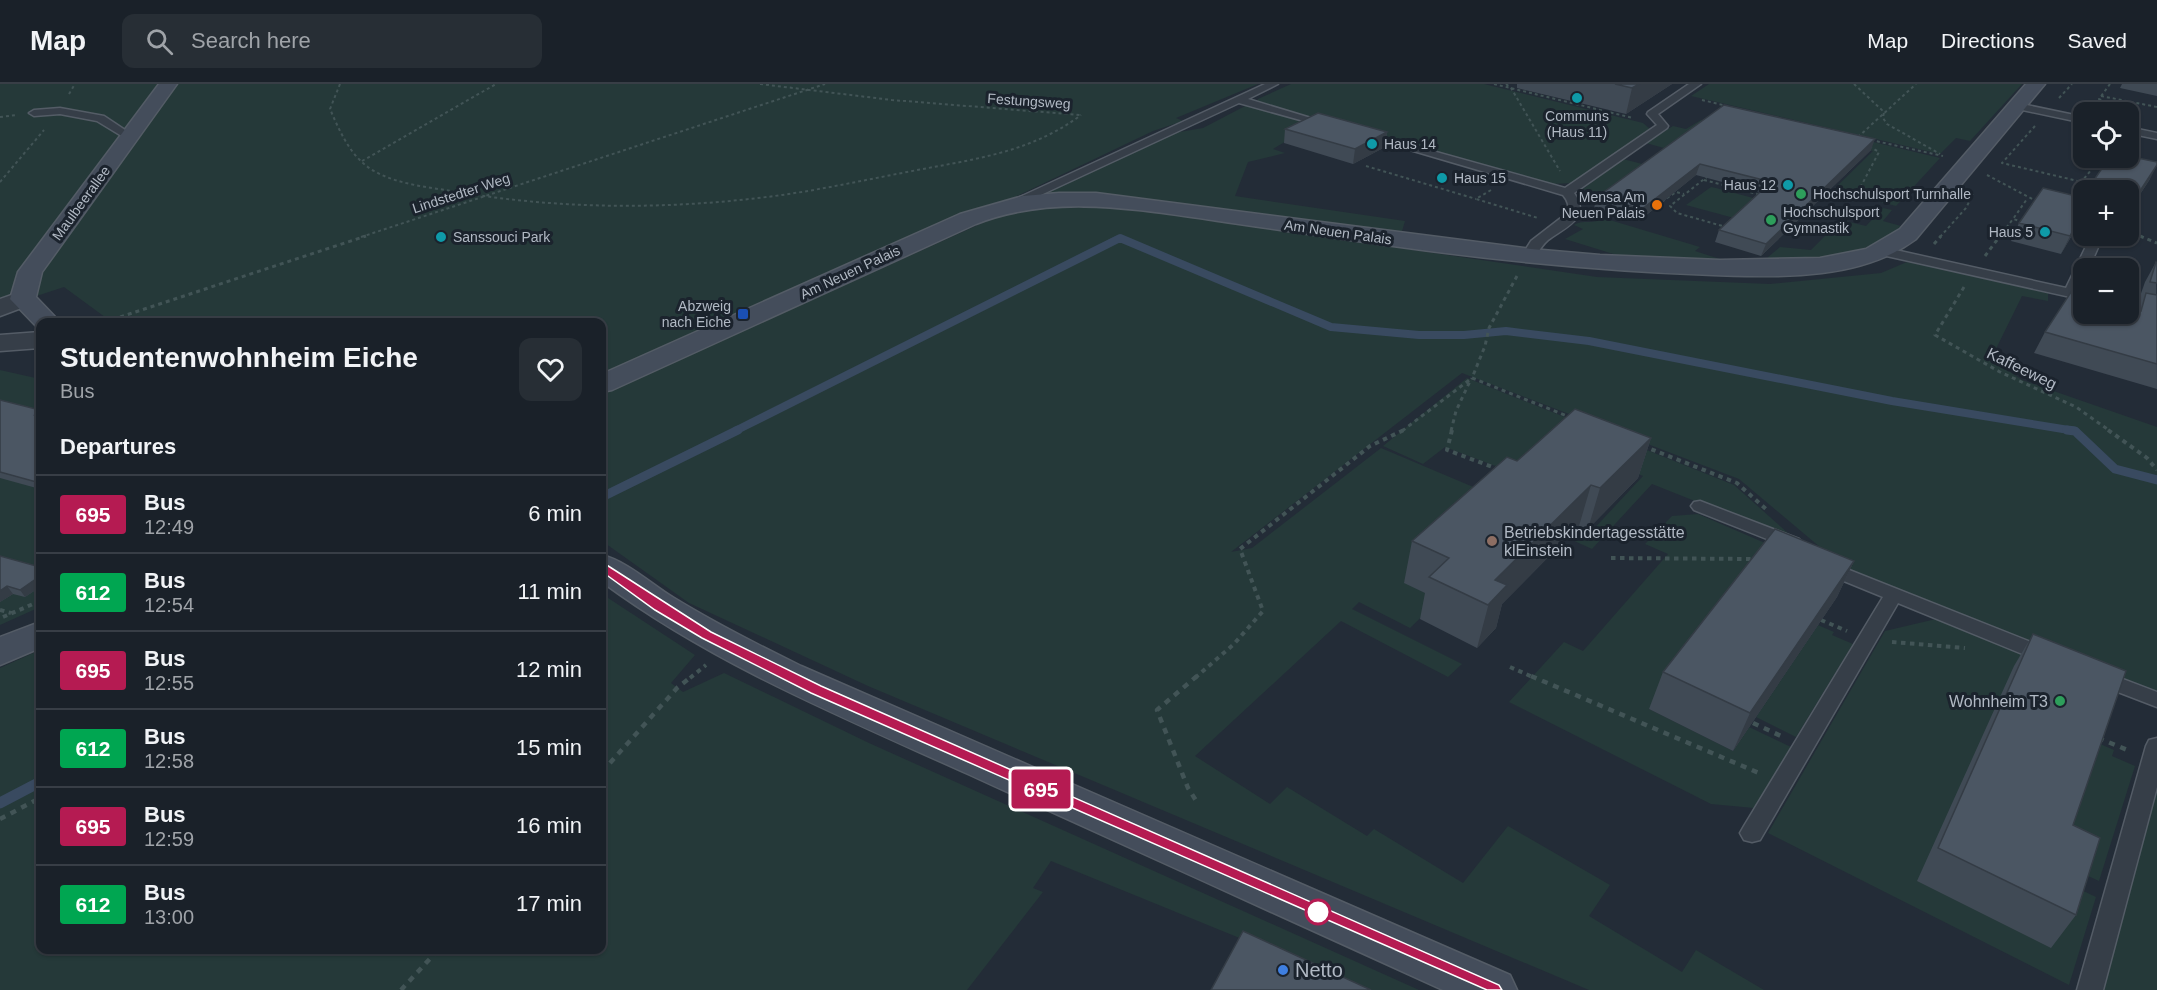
<!DOCTYPE html>
<html lang="en">
<head>
<meta charset="utf-8">
<style>
  body { margin:0; font-family:Arial,sans-serif; background:#272e35; color:#f1f3f6; height:100vh; display:flex; flex-direction:column; font-size:22px; white-space:nowrap }
  * { box-sizing:border-box; margin:0 }
  p { font-size:20px; color:#9fa3a8 }
  .icon { flex:none; width:33px; height:33px; fill:none; stroke:currentColor; stroke-width:2; stroke-linecap:round; stroke-linejoin:round }
  .map { position:relative; flex:1; overflow:hidden }
  .panel { position:absolute; left:36px; top:234px; width:570px; height:636px; display:flex; flex-direction:column; background:#1a2129; border-radius:12px; box-shadow:0 2px 4px #0004,0 0 0 2px #383e46 }
  .panel>* { flex:none }
  .badge { padding:0 12px; border-radius:4px; font-size:21px; line-height:39px }
  .buttons { position:absolute; left:2073px; top:18px; display:grid; gap:12px }
  .buttons a { display:grid; place-items:center; width:66px; height:66px; border-radius:12px; background:#1a2129; box-shadow:0 2px 4px #0004,0 0 0 2px #383e46; font-size:30px }
  .map>.badge { position:absolute; translate:-50% -50%; box-shadow:0 0 0 3px #fff }
  h2 { padding:0 24px; font-size:22px; line-height:54px }
  .round { display:grid; place-items:center; flex:none; width:63px; height:63px; border-radius:12px; background:#272e35 }
  .head { display:flex; align-items:center; justify-content:space-between; height:102px; padding:0 24px }
  h1 { font-size:28px; font-weight:700; line-height:45px }
  ul { padding:0; list-style:none }
  li { display:flex; align-items:center; gap:18px; height:78px; padding:0 24px; border-top:2px solid #383e46 }
  li div { flex:1 }
  li b { display:block; font-size:22px }
  li em { font-style:normal }
  li .badge { min-width:66px; font-weight:700; text-align:center }
  header { display:flex; align-items:center; gap:36px; box-sizing:border-box; height:84px; padding:0 30px; background:#1a2129; border-bottom:2px solid #383e46 }
  header strong { font-size:28px }
  nav { display:flex; gap:33px; margin-inline-start:auto; font-size:21px }
  .search { width:420px; height:54px; background:#272e35; display:flex; align-items:center; gap:15px; box-sizing:border-box; padding:0 21px; border-radius:12px; color:#9fa3a8; font-size:22px }
  .map>svg:first-child { display:block }
  .green { fill:#253939 }
  .lines { fill:none; stroke-linecap:round; stroke-linejoin:round }
  .stream-far2 { stroke:#394a60; stroke-width:8 }
  .stream-far1 { stroke:#394a60; stroke-width:9 }
  .stream { stroke:#394a60; stroke-width:11 }
  .lane-casing { stroke:#545c66; stroke-width:3 }
  .street-casing { stroke:#545c66; stroke-width:3 }
  .secondary-casing { stroke:#545c66; stroke-width:3 }
  .path-far3 { stroke:#425456; stroke-width:2; stroke-dasharray:3 3; stroke-linecap:butt }
  .path-far2 { stroke:#425456; stroke-width:3; stroke-dasharray:4 4; stroke-linecap:butt }
  .path-far1 { stroke:#425456; stroke-width:4; stroke-dasharray:4.5 4.5; stroke-linecap:butt }
  .path { stroke:#425456; stroke-width:4.5; stroke-dasharray:6 6; stroke-linecap:butt }
  .lane { fill:#363e48; fill-rule:evenodd }
  .street { fill:#363e48; fill-rule:evenodd }
  .secondary { fill:#444d5b; fill-rule:evenodd }
  .wall { fill:#404a55 }
  .shaded-wall { fill:#343c45 }
  .building { fill:#4b5663; stroke:#343c45; stroke-width:1.5 }
  .line { fill:#b51b52; stroke:#fff; stroke-width:1.5 }
  .culture-dot { fill:#0f9aa8; stroke:#1b232d; stroke-width:2 }
  .leisure-dot { fill:#2e9e5b; stroke:#1b232d; stroke-width:2 }
  .food-dot { fill:#e8710a; stroke:#1b232d; stroke-width:2 }
  .transit-dot { fill:#1a4fb4; stroke:#1b232d; stroke-width:2 }
  .education-dot { fill:#8d6e63; stroke:#1b232d; stroke-width:2 }
  .stop-dot { fill:#fff; stroke:#b51b52; stroke-width:3 }
  .shop-dot { fill:#3f7fe0; stroke:#1b232d; stroke-width:2 }
  .labels { text-anchor:middle; stroke-width:6; stroke-linejoin:round; paint-order:stroke }
  .far-street-label { font-size:14px; fill:#b1b9c4; stroke:#1b232d }
  .far-poi-label { font-size:14px; fill:#b1b9c4; stroke:#1b232d; text-anchor:start }
  .street-label { font-size:16px; fill:#b1b9c4; stroke:#1b232d }
  .poi-label { font-size:16px; fill:#b1b9c4; stroke:#1b232d; text-anchor:start }
  .near-poi-label { font-size:20px; fill:#b1b9c4; stroke:#1b232d; text-anchor:start }
</style>
</head>
<body>
<header>
<strong>Map</strong>
<div class="search"><svg class="icon" aria-label="search" viewBox="0 0 24 24"><circle cx="10" cy="10" r="6"/><path d="M15 15l6 6"/></svg>Search here</div>
<nav><a>Map</a><a>Directions</a><a>Saved</a></nav>
</header>
<div class="map">
<svg width="2157" height="906" viewBox="0 0 2157 906">
  <rect width="100%" height="100%" fill="#232c37"/>
  <path class="green" d="M0,0H1258L1176,34L1183,37L1153,47L1013,114L987,121L602,291V238H117L109,236L64,203L0,224Z
    M1291,0H1484L1643,39L1650,45L1572,99L1553,100L1257,18L1258,15Z
    M1709,0H2022L1970,57L1956,54L1940,70L1691,12Z
    M1249,20L1305,36L1301,48L1273,65L1285,69L1248,78L1235,112L1405,137L1400,154L1143,114L1097,110L1043,109L1168,50L1203,44Z
    M1701,36L1709,38L1671,66L1646,59L1673,42L1686,45Z
    M1840,50L1940,74L1896,122L1847,109L1844,111L1831,108L1873,67L1834,57Z
    M1623,75L1650,82L1608,112L1583,105Z
    M1711,103L1716,104L1753,114L1734,134L1686,121Z
    M1036,122H1113L1597,193L1770,200L1881,189L1907,178L2048,209V217L2022,212L1991,275L2022,296L2157,343V611L1846,485L1739,395L1462,289L1231,468L1252,464L1381,364L1497,413L1404,498L1439,516L1410,544L1359,518L1352,525L1462,580L1448,593L1341,537L1195,672L1270,720L1287,703L1367,752L1374,745L1463,799L1508,742L1610,801L1589,832L1682,888L1696,866L1764,906H1589L868,602L689,519L602,457V310L998,132Z
    M1883,124L1892,126L1883,137L1901,142C1869,173 1809,180 1767,174L1780,163L1811,166L1841,136L1866,142Z
    M1603,134L1700,163L1695,167L1726,177L1623,173L1565,155L1583,145L1574,141C1583,135 1594,141 1603,134Z
    M0,286L40,295V523L0,541Z
    M1467,294L1734,401L1798,458L1652,400L1592,465L1570,455L1580,445L1590,449L1643,392L1562,360L1527,394L1445,363L1423,380L1383,362Z
    M1698,430L1834,489L1649,625L1733,667L1749,643L1791,663L1754,724L1711,720L1509,618L1564,558L1583,567L1668,470L1645,460L1672,432Z
    M602,510L695,571L671,599L683,608L724,589L869,659L1419,906H1353L1242,855L1051,777L1033,804L1043,808L967,906H0V584L40,566V866H602Z
    M1936,535L2094,599L2044,788L2096,813L2069,901L1768,749L1885,547Z
    M1818,541L1834,548L1832,551L1853,560L1796,653L1756,633Z
    M2091,656L2114,666L2112,672L2135,682L2099,797L2049,774Z
    M2157,705V906H2103Z"/>
  <g class="lines">
    <path class="stream-far2" d="M735,347L1120,154L1331,243L1419,251H1464L1506,247L1589,257L1892,317L2075,347"/>
    <path class="stream-far1" d="M2067,346L2075,347L2115,385L2157,396
      M602,413L738,346"/>
    <path class="stream" d="M0,719L40,698"/>
    <g class="lane-casing">
      <path id="lane" d="M1265,0H1278L1248,15L1334,41L1329,44L1239,19L1017,122L1013,123L1007,119Z
        M1689,0H1701L1658,30L1668,42L1667,44L1574,109C1592,134 1565,143 1548,156C1541,162 1538,169 1533,176L1528,177L1521,173L1531,157L1566,130C1570,122 1568,117 1563,111L1359,51L1360,49H1368L1565,104L1657,41L1647,30L1648,28Z
        M2017,19L2084,33V39L2013,24V20Z
        M60,24L104,32L134,52L129,55L125,54L97,37L60,30L34,32L29,29L34,26Z
        M2128,43L2157,49V55L2128,49Z
        M2091,152H2103L2089,184H2084V196L2079,207L2084,208V216L1882,171L1876,167L1882,163L2066,204Z
        M2128,218L2157,224V232L2128,226Z
        M1700,417L1799,455L1802,459L1799,463H1787L1694,426L1691,422L1694,418Z
        M1824,476L2056,568L2059,573L2056,578L2049,580L2042,578L1898,519L1760,756L1752,758L1744,756L1740,749L1744,742L1883,513L1817,486L1815,482L1817,478Z
        M2099,586L2157,608V623L2092,598L2089,593L2092,588Z
        M2157,654V703L2103,906H2077L2146,662L2149,656Z"/>
    </g>
    <g class="street-casing">
      <path id="street" d="M23,207L32,210L36,215L32,220L0,232V215Z
        M40,248V264L0,267V251Z"/>
    </g>
    <g class="secondary-casing">
      <path id="secondary" d="M159,0H177L42,188L36,213L60,238H40V244H38L10,215L18,188Z
        M2026,0H2045L1916,155C1860,197 1779,193 1713,191C1605,187 1499,177 1393,162C1333,154 1273,145 1212,136C1133,125 1053,110 976,140L612,306L602,308V290L960,130L1023,112L1059,109H1096L1531,165L1600,171L1720,176L1820,174L1866,165L1900,145Z
        M602,471C628,478 651,500 674,514C715,539 758,561 801,582L1510,891L1517,906H1443C1285,834 1126,762 968,690C842,633 713,580 602,498Z
        M40,538V564L0,581V553Z"/>
    </g>
    <path class="path-far3" d="M340,0L330,25C340,48 351,74 374,87C397,100 426,103 452,107C561,126 672,126 782,111C824,105 865,96 907,88C968,76 1029,70 1081,31
      M760,0L892,16L1080,31
      M1494,0L1633,34
      M1506,0L1511,4L1560,87
      M1854,0L1884,28L1883,34L1887,40L1940,70
      M2110,0L2099,15L2124,28
      M69,10L75,0
      M2101,12L2157,23
      M2059,14L2072,0
      M1702,16L1727,22
      M0,33L17,31
      M2035,42L2002,79L2082,98
      M1858,53L1916,0
      M1871,56L1943,72
      M362,77L496,0
      M1366,82L1476,115
      M1987,91L2038,118
      M1708,92L1670,122L1677,129L1726,143
      M1704,96L1761,111
      M0,98L44,46
      M1491,106L1476,115L1538,134
      M2069,113L2101,74
      M1859,115L1860,104L1879,68L1869,62
      M1657,121L1676,108L1684,110
      M2023,138L2013,135L2027,115
      M2128,147L2143,153
      M361,153L825,0
      M1940,153L1966,124L1973,110
      M1999,153L2013,135"/>
    <path class="path-far2" d="M2140,152L2157,159
      M1934,160L1941,152
      M1985,172L2000,152
      M1517,192L1489,244L1485,262L1472,294L1572,334
      M1964,203L1935,251L2000,288L2076,323L2110,347
      M105,238L366,152
      M1402,347L1472,294
      M1451,347L1456,327L1471,295"/>
    <path class="path-far1" d="M1452,346L1447,366L1498,385
      M2108,346L2147,374L2157,386
      M1643,362L1737,399L1766,425
      M1611,474L1754,475
      M0,526L11,529
      M3,533L40,517
      M1821,536L1847,547
      M1892,558L1965,564
      M1510,583L1535,594
      M690,594L706,581
      M1195,594L1234,560L1263,527L1240,465L1370,362L1404,346"/>
    <path class="path" d="M1197,592L1157,626L1188,704L1197,718
      M1531,592L1759,689
      M1753,639L1781,652
      M2098,654L2130,667
      M602,688L677,604L692,592
      M0,735L40,714
      M401,906L438,866"/>
    <use href="#lane" class="lane"/>
    <use href="#street" class="street"/>
    <use href="#secondary" class="secondary"/>
  </g>
  <path class="wall" d="M1517,0H1672L1626,30L1517,4Z
    M2122,0H2157V12L2120,4Z
    M1724,21L1871,66L1761,172L1715,158L1719,146L1760,108L1696,91L1639,137L1594,124L1597,113Z
    M1285,45L1387,48L1385,63L1353,80L1284,59Z
    M2150,95L2129,127H2128V106H2088L2092,99Z
    M2084,131L2061,170L2011,157L2019,139Z
    M2156,178L2157,305L2034,269L2045,248L2137,226L2141,218H2138L2145,198Z
    M0,316L40,326V405L0,394Z
    M1651,354L1638,394L1588,445L1579,442L1502,520L1496,544L1477,564L1420,535L1425,509L1404,499L1412,457L1517,377Z
    M0,472L40,483V503L25,513L13,510L0,518Z
    M1854,477L1837,513L1733,667L1649,625L1663,588Z
    M2033,550L2073,741L2076,831L2051,864L1917,797L2014,582Z"/>
  <path class="shaded-wall" d="M1639,0H1672L1626,30L1632,4Z
    M1387,48L1385,63L1353,80L1355,65Z
    M1875,55L1871,66L1761,172L1766,160Z
    M1700,80L1696,91L1639,137L1642,125Z
    M2157,81L2150,95L2129,127L2138,110Z
    M2084,128L2082,133L2061,170L2070,152Z
    M1651,354L1638,394L1588,445L1600,404Z
    M1591,401L1579,442L1502,520L1496,544L1477,564L1495,496Z
    M1854,477L1837,513L1733,667L1750,629Z
    M40,492V503L25,513L20,506Z
    M7,502L13,510L0,518V507Z"/>
  <path class="building" d="M1615,0H1639L1632,4Z
    M1724,21L1875,55L1766,160L1719,146L1771,98L1700,80L1642,125L1597,113Z
    M1318,29L1387,48L1355,65L1285,45Z
    M2128,72L2157,78V81L2138,110L2128,108V106H2124L2092,99L2109,74H2128Z
    M2043,104L2084,114V128L2070,152L2019,139Z
    M2156,178L2157,179V199L2150,198Z
    M2071,208L2084,211V230H2128V223L2141,227L2146,209L2157,211V280L2045,248Z
    M0,316L40,326V328L35,331L40,332V399L0,388Z
    M1575,325L1651,354L1600,404L1591,401L1495,496L1507,501L1488,521L1429,493L1449,474L1412,457L1507,373L1517,377Z
    M1775,445L1854,477L1750,629L1663,588Z
    M0,472L40,483V492L20,506L7,502L0,507Z
    M2033,550L2126,587L2073,741L2100,754L2076,831L1938,764Z
    M1243,847L1371,906H1211Z"/>
  <path class="line" d="M602,478L711,548L821,602L1499,901L1502,906H1487L811,609L702,554L655,526L597,484L595,482Z"/>
  <g class="culture-dot">
    <circle cx="1577" cy="14" r="6"/>
    <circle cx="1372" cy="60" r="6"/>
    <circle cx="1442" cy="94" r="6"/>
    <circle cx="1788" cy="101" r="6"/>
    <circle cx="2045" cy="148" r="6"/>
    <circle cx="441" cy="153" r="6"/>
  </g>
  <g class="leisure-dot">
    <circle cx="1801" cy="110" r="6"/>
    <circle cx="1771" cy="136" r="6"/>
    <circle cx="2060" cy="617" r="6"/>
  </g>
  <circle class="food-dot" cx="1657" cy="121" r="6"/>
  <rect class="transit-dot" x="737" y="224" width="12" height="12" rx="3"/>
  <circle class="education-dot" cx="1492" cy="457" r="6"/>
  <circle class="stop-dot" cx="1318" cy="828" r="12"/>
  <circle class="shop-dot" cx="1283" cy="886" r="6"/>
  <g class="labels">
    <g class="far-street-label">
      <text transform="translate(1029 17) rotate(4)" y="5">Festungsweg</text>
      <text transform="translate(461 109) rotate(-18)" y="5">Lindstedter Weg</text>
      <text transform="translate(81 119) rotate(-54)" y="5">Maulbeerallee</text>
      <text transform="translate(1338 148) rotate(8)" y="5">Am Neuen Palais</text>
      <text transform="translate(850 188) rotate(-25)" y="5">Am Neuen Palais</text>
    </g>
    <g class="far-poi-label">
      <text x="1577" y="37" text-anchor="middle">Communs<tspan x="1577" dy="16">(Haus 11)</tspan></text>
      <text x="1384" y="65">Haus 14</text>
      <text x="1454" y="99">Haus 15</text>
      <text x="1776" y="106" text-anchor="end">Haus 12</text>
      <text x="1813" y="115">Hochschulsport Turnhalle</text>
      <text x="1645" y="118" text-anchor="end">Mensa Am<tspan x="1645" dy="16">Neuen Palais</tspan></text>
      <text x="1783" y="133">Hochschulsport<tspan x="1783" dy="16">Gymnastik</tspan></text>
      <text x="2033" y="153" text-anchor="end">Haus 5</text>
      <text x="453" y="158">Sanssouci Park</text>
      <text x="731" y="227" text-anchor="end">Abzweig<tspan x="731" dy="16">nach Eiche</tspan></text>
    </g>
    <g class="street-label">
      <text transform="translate(2022 284) rotate(26)" y="6">Kaffeeweg</text>
    </g>
    <g class="poi-label">
      <text x="1504" y="454">Betriebskindertagesstätte<tspan x="1504" dy="18">klEinstein</tspan></text>
      <text x="2048" y="623" text-anchor="end">Wohnheim T3</text>
    </g>
    <g class="near-poi-label">
      <text x="1295" y="893">Netto</text>
    </g>
  </g>
</svg>
<div class="buttons">
<a><svg class="icon" aria-label="locate" viewBox="0 0 24 24"><circle cx="12" cy="12" r="6"/><path d="M12 2v4M12 18v4M2 12h4M18 12h4"/></svg></a>
<a>+</a>
<a>−</a>
</div>
<b class="badge" style="left:1041px;top:705px;background:#b51b52;color:#fff">695</b>
<section class="panel">
<div class="head"><div><h1>Studentenwohnheim Eiche</h1><p>Bus</p></div><a class="round"><svg class="icon" aria-label="heart" viewBox="0 0 24 24"><path d="M12 20l-8-8c-3-5 5-10 8-4 3-6 11-1 8 4z"/></svg></a></div>
<h2>Departures</h2>
<ul>
<li><span class="badge" style="background:#b51b52;color:#fff">695</span><div><b>Bus</b><p>12:49</p></div><em>6 min</em></li>
<li><span class="badge" style="background:#00a651;color:#fff">612</span><div><b>Bus</b><p>12:54</p></div><em>11 min</em></li>
<li><span class="badge" style="background:#b51b52;color:#fff">695</span><div><b>Bus</b><p>12:55</p></div><em>12 min</em></li>
<li><span class="badge" style="background:#00a651;color:#fff">612</span><div><b>Bus</b><p>12:58</p></div><em>15 min</em></li>
<li><span class="badge" style="background:#b51b52;color:#fff">695</span><div><b>Bus</b><p>12:59</p></div><em>16 min</em></li>
<li><span class="badge" style="background:#00a651;color:#fff">612</span><div><b>Bus</b><p>13:00</p></div><em>17 min</em></li>
</ul>
</section>
</div>
</body>
</html>
